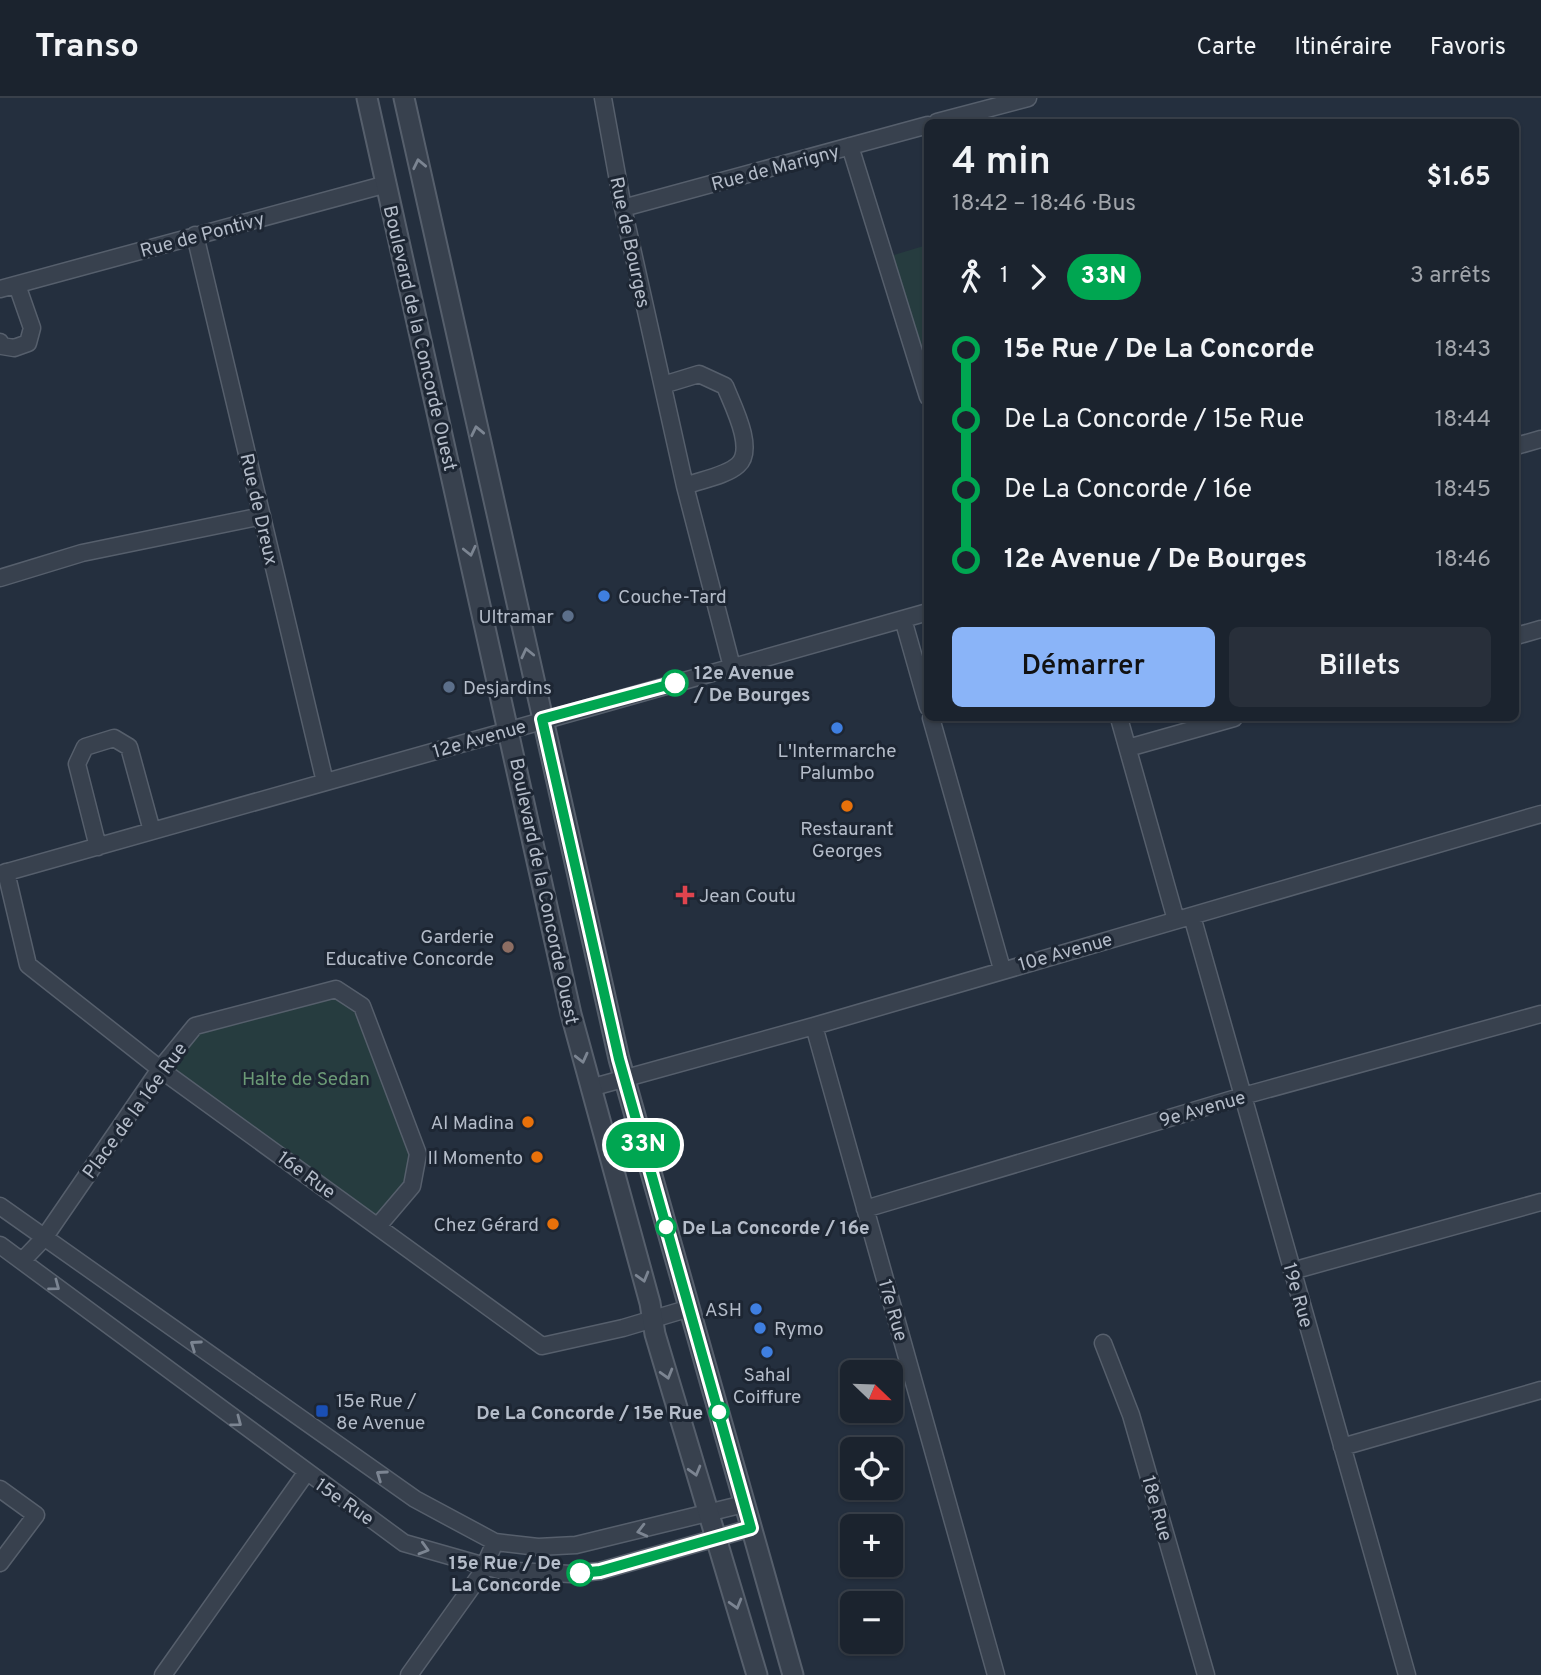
<!DOCTYPE html>
<html lang="fr">
<head>
<meta charset="utf-8">
<style>
  body { margin:0; font-family:Overpass,sans-serif; background:#282f3a; color:#f1f3f6; height:100vh; display:flex; flex-direction:column; font-size:26px; white-space:nowrap }
  * { box-sizing:border-box; margin:0 }
  p { font-size:23px; color:#a0a4aa }
  .icon { flex:none; width:38px; height:38px; fill:none; stroke:currentColor; stroke-width:2; stroke-linecap:round; stroke-linejoin:round }
  .map { position:relative; flex:1; overflow:hidden }
  .sheet { position:absolute; left:924px; top:21px; width:595px; height:602px; display:flex; flex-direction:column; background:#1b232e; border-radius:10px; box-shadow:0 2px 5px #0004,0 0 0 2px #39404a }
  .sheet>* { flex:none }
  .badge { padding:0 14px; border-radius:23px; font-size:24px; line-height:46px }
  .needle { width:46px; rotate:113deg }
  .fabs { position:absolute; left:840px; top:1262px; display:grid; gap:14px }
  .fabs a { display:grid; place-items:center; width:63px; height:63px; border-radius:10px; background:#1b232e; box-shadow:0 2px 5px #0004,0 0 0 2px #39404a; font-size:35px }
  .map>.badge { position:absolute; translate:-50% -50%; box-shadow:0 0 0 4px #fff }
  .legs { display:flex; align-items:center; gap:10px; height:77px; padding:0 28px; font-size:23px }
  .legs p { margin-inline-start:auto }
  .headline { display:flex; align-items:center; justify-content:space-between; height:119px; padding:0 28px }
  h1 { font-size:38px; font-weight:600; line-height:52px }
  .cta { display:flex; gap:14px; margin-top:auto; padding:14px 28px }
  .cta a { flex:1; height:80px; border-radius:10px; background:#8ab4f8; color:#111; font-size:28px; font-weight:600; line-height:80px; text-align:center }
  .cta a+a { background:#282f3a; color:#f1f3f6 }
  ul { padding:0 28px; list-style:none }
  li { display:flex; align-items:center; gap:24px; height:70px; font-size:26px }
  li i { display:grid; place-items:center; width:10px; height:100%; margin:0 9px; background:currentColor }
  li i::after { content:''; width:18px; height:18px; margin:-9px; border:5px solid; border-radius:50%; background:#1b232e }
  li p { margin-inline-start:auto }
  li:first-child i { background:linear-gradient(#0000 50%,currentColor 0) }
  li:last-child i { background:linear-gradient(currentColor 50%,#0000 0) }
  header { display:flex; align-items:center; gap:42px; box-sizing:border-box; height:98px; padding:0 35px; background:#1b232e; border-bottom:2px solid #39404a }
  header strong { font-size:33px }
  nav { display:flex; gap:38px; margin-inline-start:auto; font-size:24px }
  .map>svg:first-child { display:block }
  .green { fill:#263c3f }
  .lines { fill:none; stroke-linecap:round; stroke-linejoin:round }
  .minor-casing { stroke:#565f6c; stroke-width:19 }
  .tertiary-casing { stroke:#565f6c; stroke-width:23 }
  .minor { stroke:#38414e; stroke-width:16 }
  .tertiary { stroke:#38414e; stroke-width:19 }
  .oneway { stroke:#7c8592 }
  .line-1-casing { stroke:#fff; stroke-width:16 }
  .line-1 { stroke:#00a651; stroke-width:10 }
  .shop-dot { fill:#3f7fe0; stroke:#1d2633; stroke-width:2.5 }
  .service-dot { fill:#5c6f8a; stroke:#1d2633; stroke-width:2.5 }
  .stop-1-dot { fill:#fff; stroke:#00a651; stroke-width:3.5 }
  .food-dot { fill:#e8710a; stroke:#1d2633; stroke-width:2.5 }
  .health-dot { fill:#e0444e; stroke:#1d2633; stroke-width:2.5 }
  .education-dot { fill:#8d6e63; stroke:#1d2633; stroke-width:2.5 }
  .transit-dot { fill:#1a4fb4; stroke:#1d2633; stroke-width:2.5 }
  .labels { text-anchor:middle; stroke-width:6; stroke-linejoin:round; paint-order:stroke }
  .street-label { font-size:19px; fill:#b4bcc9; stroke:#1d2633 }
  .poi-label { font-size:19px; fill:#b4bcc9; stroke:#1d2633; text-anchor:end }
  .stop-label { font-size:19px; font-weight:bold; fill:#b4bcc9; stroke:#1d2633; text-anchor:start }
  .park-label { font-size:19px; fill:#6b9a76; stroke:#1d2633 }
</style>
</head>
<body>
<header>
<strong>Transo</strong>
<nav><a>Carte</a><a>Itinéraire</a><a>Favoris</a></nav>
</header>
<div class="map">
<svg width="1541" height="1577" viewBox="0 0 1541 1577">
  <rect width="100%" height="100%" fill="#242f3e"/>
  <path class="green" d="M927,147V299L884,160Z
    M336,891L362,908L418,1056L412,1088L378,1128L160,972L195,928Z"/>
  <g class="lines">
    <g class="minor-casing">
      <path id="minor" d="M603,0L623,110L685,388L732,569
        M937,24L1028,0
        M850,48L928,299
        M623,110L928,27
        M195,137L325,684
        M0,191L387,86
        M0,244L2,248L14,250L28,245L32,230L17,187
        M663,287L699,276L725,288C732,306 756,351 738,367C726,378 700,382 685,388
        M1516,348L1541,341
        M0,480L82,455L262,418
        M903,521L928,609
        M1516,538L1541,531
        M931,620L1002,871
        M1119,620L1176,822
        M1128,650L1234,620
        M98,749L77,666L85,649L114,640L129,649L152,733
        M6,774L28,867L160,971L542,1248L623,1230L690,1210
        M0,776L928,514
        M1192,818L1407,1577
        M814,928L996,1577
        M590,990L814,928L1541,716
        M0,1108L415,1401L495,1444L538,1449L576,1447L744,1406
        M865,1111L1243,998L1541,916
        M0,1147L404,1445L499,1472L571,1476L600,1473L751,1430
        M22,1163L44,1140L160,971L195,928L336,891L362,908L418,1056L412,1088L378,1128
        M1292,1173L1541,1104
        M1103,1245L1131,1317L1206,1577
        M1342,1349L1541,1292
        M0,1391L36,1417L0,1465
        M163,1577L306,1375
        M409,1577L481,1476L495,1444"/>
    </g>
    <g class="tertiary-casing">
      <path id="tertiary" d="M367,0L571,916L650,1205L655,1236L757,1577
        M404,0L619,961L793,1577"/>
    </g>
    <use href="#minor" class="minor"/>
    <use href="#tertiary" class="tertiary"/>
  </g>
  <defs><path id="oneway-chevron" d="M-2-3.5L2.5 0L-2 3.5" fill="none" stroke-width="1.6" stroke-linecap="round" stroke-linejoin="round" transform="scale(1.75)"/></defs>
  <g class="oneway">
    <use href="#oneway-chevron" transform="translate(419 66) rotate(-102)"/>
    <use href="#oneway-chevron" transform="translate(477 333) rotate(-102)"/>
    <use href="#oneway-chevron" transform="translate(470 453) rotate(77)"/>
    <use href="#oneway-chevron" transform="translate(527 555) rotate(-103)"/>
    <use href="#oneway-chevron" transform="translate(582 960) rotate(76)"/>
    <use href="#oneway-chevron" transform="translate(643 1179) rotate(74)"/>
    <use href="#oneway-chevron" transform="translate(55 1188) rotate(37)"/>
    <use href="#oneway-chevron" transform="translate(195 1247) rotate(-145)"/>
    <use href="#oneway-chevron" transform="translate(667 1276) rotate(74)"/>
    <use href="#oneway-chevron" transform="translate(237 1324) rotate(37)"/>
    <use href="#oneway-chevron" transform="translate(695 1373) rotate(74)"/>
    <use href="#oneway-chevron" transform="translate(381 1377) rotate(-145)"/>
    <use href="#oneway-chevron" transform="translate(642 1433) rotate(166)"/>
    <use href="#oneway-chevron" transform="translate(424 1451) rotate(16)"/>
    <use href="#oneway-chevron" transform="translate(736 1506) rotate(74)"/>
  </g>
  <g class="lines">
    <g class="line-1-casing">
      <path id="line-1" d="M580,1475L600,1473L751,1430L619,961L542,621L675,585"/>
    </g>
    <use href="#line-1" class="line-1"/>
  </g>
  <g class="shop-dot">
    <circle cx="604" cy="498" r="7"/>
    <circle cx="837" cy="630" r="7"/>
    <circle cx="756" cy="1211" r="7"/>
    <circle cx="760" cy="1230" r="7"/>
    <circle cx="767" cy="1254" r="7"/>
  </g>
  <g class="service-dot">
    <circle cx="568" cy="518" r="7"/>
    <circle cx="449" cy="589" r="7"/>
  </g>
  <g class="stop-1-dot">
    <circle cx="675" cy="585" r="12"/>
    <circle cx="666" cy="1129" r="9"/>
    <circle cx="719" cy="1314" r="9"/>
    <circle cx="580" cy="1475" r="12"/>
  </g>
  <g class="food-dot">
    <circle cx="847" cy="708" r="7"/>
    <circle cx="528" cy="1024" r="7"/>
    <circle cx="537" cy="1059" r="7"/>
    <circle cx="553" cy="1126" r="7"/>
  </g>
  <path class="health-dot" d="M681.5 786.5h7v7h7v7h-7v7h-7v-7h-7v-7h7z"/>
  <circle class="education-dot" cx="508" cy="849" r="7"/>
  <rect class="transit-dot" x="315" y="1306" width="14" height="14" rx="3.5"/>
  <g class="labels">
    <g class="street-label">
      <text transform="translate(775 69) rotate(-15)" y="7">Rue de Marigny</text>
      <text transform="translate(202 136) rotate(-15)" y="7">Rue de Pontivy</text>
      <text transform="translate(631 144) rotate(78)" y="7">Rue de Bourges</text>
      <text transform="translate(421 240) rotate(77)" y="7">Boulevard de la Concorde Ouest</text>
      <text transform="translate(260 411) rotate(77)" y="7">Rue de Dreux</text>
      <text transform="translate(479 640) rotate(-16)" y="7">12e Avenue</text>
      <text transform="translate(545 793) rotate(78)" y="7">Boulevard de la Concorde Ouest</text>
      <text transform="translate(1065 853) rotate(-16)" y="7">10e Avenue</text>
      <text transform="translate(1202 1010) rotate(-16)" y="7">9e Avenue</text>
      <text transform="translate(134 1012) rotate(-54)" y="7">Place de la 16e Rue</text>
      <text transform="translate(307 1076) rotate(36)" y="7">16e Rue</text>
      <text transform="translate(1299 1197) rotate(74)" y="7">19e Rue</text>
      <text transform="translate(894 1212) rotate(74)" y="7">17e Rue</text>
      <text transform="translate(345 1403) rotate(35)" y="7">15e Rue</text>
      <text transform="translate(1158 1410) rotate(74)" y="7">18e Rue</text>
    </g>
    <g class="poi-label">
      <text x="618" y="505" text-anchor="start">Couche-Tard</text>
      <text x="554" y="525">Ultramar</text>
      <text x="463" y="596" text-anchor="start">Desjardins</text>
      <text x="837" y="659" text-anchor="middle">L'Intermarche<tspan x="837" dy="22">Palumbo</tspan></text>
      <text x="847" y="737" text-anchor="middle">Restaurant<tspan x="847" dy="22">Georges</tspan></text>
      <text x="699" y="804" text-anchor="start">Jean Coutu</text>
      <text x="494" y="845">Garderie<tspan x="494" dy="22">Educative Concorde</tspan></text>
      <text x="514" y="1031">Al Madina</text>
      <text x="523" y="1066">Il Momento</text>
      <text x="539" y="1133">Chez Gérard</text>
      <text x="742" y="1218">ASH</text>
      <text x="774" y="1237" text-anchor="start">Rymo</text>
      <text x="767" y="1283" text-anchor="middle">Sahal<tspan x="767" dy="22">Coiffure</tspan></text>
      <text x="336" y="1309" text-anchor="start">15e Rue /<tspan x="336" dy="22">8e Avenue</tspan></text>
    </g>
    <g class="stop-label">
      <text x="694" y="581">12e Avenue<tspan x="694" dy="22">/ De Bourges</tspan></text>
      <text x="682" y="1136">De La Concorde / 16e</text>
      <text x="703" y="1321" text-anchor="end">De La Concorde / 15e Rue</text>
      <text x="561" y="1471" text-anchor="end">15e Rue / De<tspan x="561" dy="22">La Concorde</tspan></text>
    </g>
    <g class="park-label">
      <text x="306" y="987">Halte de Sedan</text>
    </g>
  </g>
</svg>
<div class="fabs">
<a><svg class="needle" viewBox="-14 -14 28 28"><path d="M0-13l5 13h-10z" fill="#e53935"/><path d="M0 13l5-13h-10z" fill="#a0a4aa"/></svg></a>
<a><svg class="icon" aria-label="locate" viewBox="0 0 24 24"><circle cx="12" cy="12" r="6"/><path d="M12 2v4M12 18v4M2 12h4M18 12h4"/></svg></a>
<a>+</a>
<a>−</a>
</div>
<b class="badge" style="left:643px;top:1047px;background:#00a651;color:#fff">33N</b>
<section class="sheet">
<div class="headline"><div><h1>4 min</h1><p>18:42 – 18:46 · Bus</p></div><b>$1.65</b></div>
<div class="legs"><svg class="icon" aria-label="walk" viewBox="0 0 24 24"><circle cx="13" cy="4" r="2"/><path d="M13 8l-2 6 4 7M11 14l-3 7M7 12l3-4h3l4 4"/></svg>1<svg class="icon" aria-label="forward" viewBox="0 0 24 24"><path d="M9 5l7 7-7 7"/></svg><b class="badge" style="background:#00a651;color:#fff">33N</b><p>3 arrêts</p></div>
<ul>
<li><i style="color:#00a651"></i><b>15e Rue / De La Concorde</b><p>18:43</p></li>
<li><i style="color:#00a651"></i><span>De La Concorde / 15e Rue</span><p>18:44</p></li>
<li><i style="color:#00a651"></i><span>De La Concorde / 16e</span><p>18:45</p></li>
<li><i style="color:#00a651"></i><b>12e Avenue / De Bourges</b><p>18:46</p></li>
</ul>
<div class="cta"><a>Démarrer</a><a>Billets</a></div>
</section>
</div>
</body>
</html>
